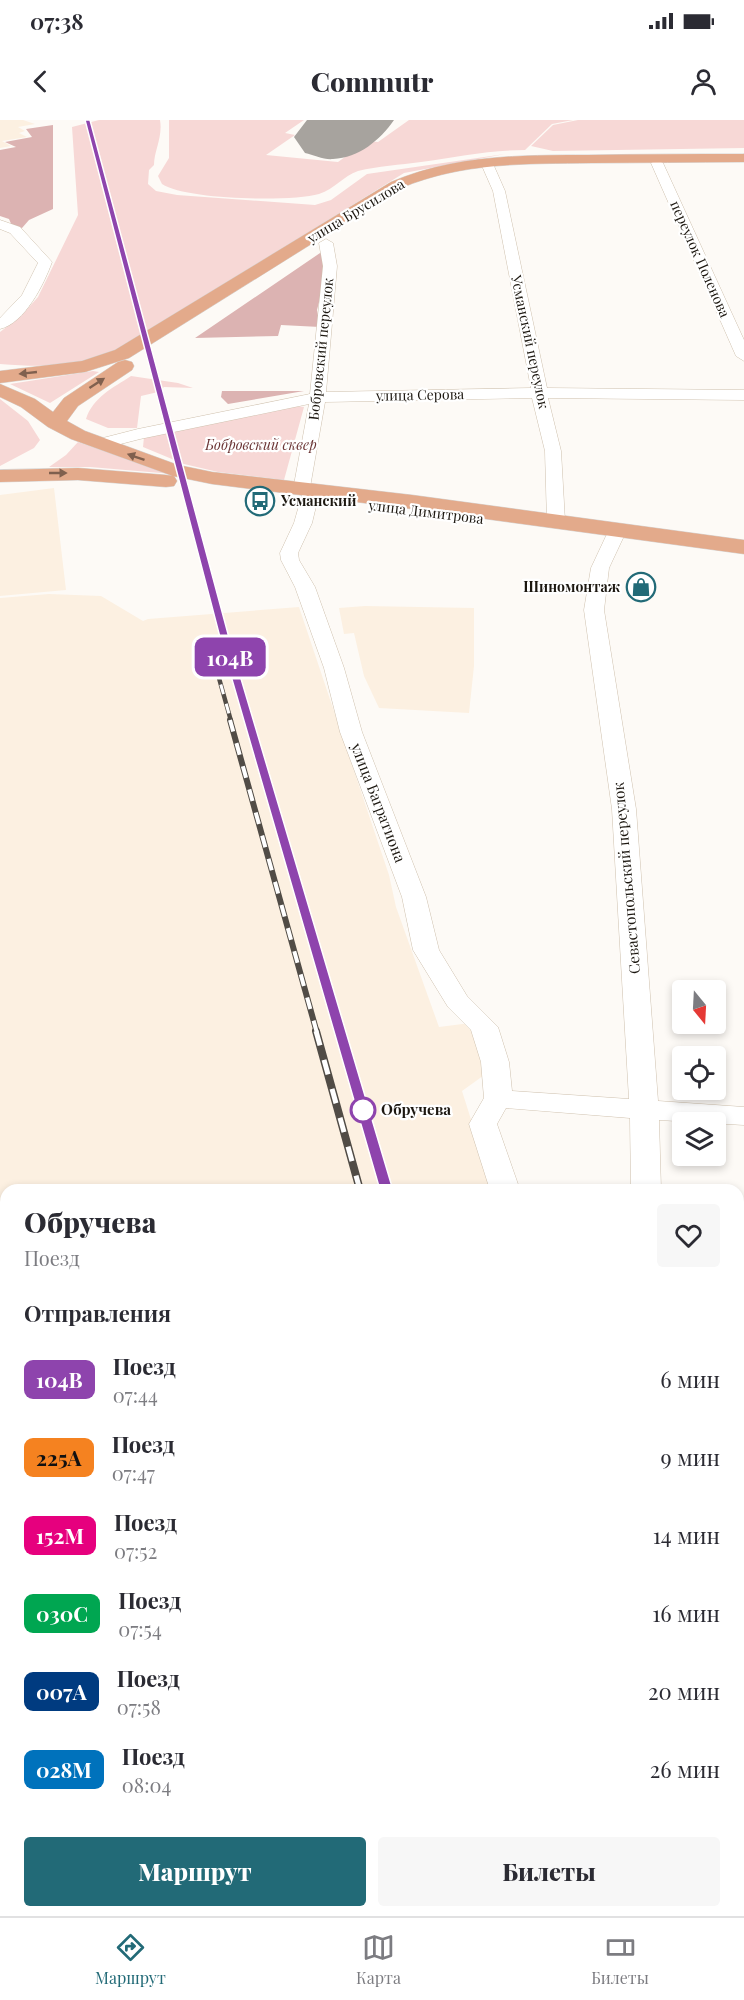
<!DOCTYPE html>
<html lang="ru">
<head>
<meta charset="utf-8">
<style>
  body { margin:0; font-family:"Playfair Display",serif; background:#f7f7f7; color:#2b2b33; height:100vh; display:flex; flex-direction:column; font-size:22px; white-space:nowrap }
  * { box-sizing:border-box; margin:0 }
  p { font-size:20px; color:#7c7c81 }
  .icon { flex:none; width:33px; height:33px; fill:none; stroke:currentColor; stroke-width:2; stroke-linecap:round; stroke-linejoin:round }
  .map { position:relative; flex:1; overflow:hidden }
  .drawer { position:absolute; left:0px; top:1064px; width:744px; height:734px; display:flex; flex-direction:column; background:#fff; border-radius:18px 18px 0 0; box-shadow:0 3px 9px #0003 }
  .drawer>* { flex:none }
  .badge { padding:0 12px; border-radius:9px; font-size:21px; line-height:39px }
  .needle { width:39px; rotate:162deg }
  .buttons { position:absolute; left:672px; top:860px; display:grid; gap:12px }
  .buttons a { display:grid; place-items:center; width:54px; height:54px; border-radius:6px; background:#fff; box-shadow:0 3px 9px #0003; font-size:30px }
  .map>.badge { position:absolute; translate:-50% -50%; box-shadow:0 0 0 3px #fff }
  h2 { padding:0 24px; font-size:22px; line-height:54px }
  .round { display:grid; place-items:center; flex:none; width:63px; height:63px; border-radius:6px; background:#f7f7f7 }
  .overview { display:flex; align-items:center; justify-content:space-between; height:102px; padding:0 24px }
  h1 { font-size:28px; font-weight:800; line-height:45px }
  .cta { display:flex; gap:12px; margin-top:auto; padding:12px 24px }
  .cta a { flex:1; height:69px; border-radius:6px; background:#226a77; color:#fff; font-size:24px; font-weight:800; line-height:69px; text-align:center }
  .cta a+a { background:#f7f7f7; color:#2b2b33 }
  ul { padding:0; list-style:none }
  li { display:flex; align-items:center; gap:18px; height:78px; padding:0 24px }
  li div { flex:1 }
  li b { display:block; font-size:22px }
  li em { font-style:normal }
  li .badge { min-width:66px; font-weight:700; text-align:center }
  .status { display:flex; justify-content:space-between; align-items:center; height:42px; padding:0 30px; background:#fff; direction:ltr }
  .status svg { height:16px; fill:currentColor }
  header { display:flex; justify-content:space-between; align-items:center; height:78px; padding:0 24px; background:#fff; font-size:27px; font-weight:800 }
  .dock { display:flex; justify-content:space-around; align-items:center; height:84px; border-top:2px solid #e1e1e2; background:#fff; font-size:16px; color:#7c7c81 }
  .dock a { display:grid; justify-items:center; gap:3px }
  .dock .on { color:#226a77 }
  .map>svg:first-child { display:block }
  .built { fill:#fcf0e1 }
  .green { fill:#f7d8d6 }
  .forest { fill:#dcb3b2 }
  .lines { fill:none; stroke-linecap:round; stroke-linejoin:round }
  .runway { fill:#a7a39e; fill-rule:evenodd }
  .minor-casing { stroke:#cfc1ae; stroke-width:1 }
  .major-casing { stroke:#d6d5d4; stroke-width:1 }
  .minor { fill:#fff; fill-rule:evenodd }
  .major { fill:#e3aa8b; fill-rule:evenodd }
  .rail-far3-casing { stroke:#514c46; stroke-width:4.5 }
  .rail-far2-casing { stroke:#514c46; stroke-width:6 }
  .rail-far1-casing { stroke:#514c46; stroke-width:8 }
  .rail-casing { stroke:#514c46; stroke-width:9 }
  .rail-far3 { stroke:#fff; stroke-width:3; stroke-dasharray:10; stroke-linecap:butt }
  .rail-far2 { stroke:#fff; stroke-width:4; stroke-dasharray:12; stroke-linecap:butt }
  .rail-far1 { stroke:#fff; stroke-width:5; stroke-dasharray:15; stroke-linecap:butt }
  .rail { stroke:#fff; stroke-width:7; stroke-dasharray:20; stroke-linecap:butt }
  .oneway { fill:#80604e }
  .line { fill:#8e44ad; stroke:#fff; stroke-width:1.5 }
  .stop-dot { fill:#fff; stroke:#8e44ad; stroke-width:3 }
  .labels { text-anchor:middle; stroke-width:4.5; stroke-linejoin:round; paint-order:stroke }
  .far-street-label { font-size:14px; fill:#1c1710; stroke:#fff }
  .far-park-label { font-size:14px; font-style:italic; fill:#6a3434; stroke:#fff }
  .far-poi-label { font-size:14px; font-weight:bold; fill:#1c1710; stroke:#fff; text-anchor:start }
  .street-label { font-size:15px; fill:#1c1710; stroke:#fff }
  .stop-label { font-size:15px; font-weight:bold; fill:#1c1710; stroke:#fff; text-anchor:start }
</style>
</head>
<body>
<div class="status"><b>07:38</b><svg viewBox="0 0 49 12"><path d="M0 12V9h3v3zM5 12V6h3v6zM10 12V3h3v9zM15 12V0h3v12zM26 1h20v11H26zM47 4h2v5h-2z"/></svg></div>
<header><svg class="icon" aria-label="back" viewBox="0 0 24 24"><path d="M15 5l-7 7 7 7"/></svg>Commutr<svg class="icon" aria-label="person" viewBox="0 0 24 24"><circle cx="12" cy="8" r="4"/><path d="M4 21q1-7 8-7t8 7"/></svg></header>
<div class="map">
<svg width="744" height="1796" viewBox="0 0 744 1796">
  <rect width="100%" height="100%" fill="#fdfaf6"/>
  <path class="built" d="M0,0H23L35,4L18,7L25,11L19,13L27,17L2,21L11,26L0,28Z
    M54,368L66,470L0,476V375Z
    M49,474L101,476L143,501L148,499L299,487L389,755L396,787L439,907L486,901L501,943L462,971L493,1069L6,1070V1791H714L716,1796H0V478Z
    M365,486L474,488V546L469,593L379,588L364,556L354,513L344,514L339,488Z"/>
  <path class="green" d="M99,0H160C163,17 154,31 154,45L149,50L148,64L156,71L177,75L315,85L331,80L367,54L505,34L404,53L129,224C82,247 51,248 0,244V212L21,196L38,177L78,95L72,7Z
    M169,0H304L285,13L295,15L266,35L338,42L367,21L378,22L409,0H573L552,4L525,30C490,30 456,37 421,42C400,45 378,46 358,51C343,56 335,69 319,74C291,82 186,80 162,64L158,56L169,38Z
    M578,0H744V28L553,31L531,26L553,5Z
    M93,251L99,252L50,283L10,264Z
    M131,256L178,263L193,268L164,267L158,272L141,276L137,308H108L86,299C93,277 113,268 131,256Z
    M0,279L28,301L40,320L34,328L0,346Z
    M296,286L304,287L284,360L218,352L184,344L143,327L144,317Z
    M78,322L173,354L90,347H49L66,335Z"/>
  <path class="forest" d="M53,5V89L29,100L22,108L12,106L9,99L0,96V30L16,27L5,22L32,17L26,9Z
    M323,131L332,132L317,190L320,207L281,205L278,216L195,218Z
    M222,271H304L228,284L221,277Z"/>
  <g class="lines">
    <path class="runway" d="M307,0H394C380,20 359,38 333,39C324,40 314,35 305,33L294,17Z"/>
    <g class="minor-casing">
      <path id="minor" d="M657,40L663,43L744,220V241L736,236L651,43Z
        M488,42L494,46L505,71L547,268L744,270V280L548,278L561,331L565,401L562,405H550L547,401L545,331L532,278L325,282L309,373L315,374L318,378L312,403L298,433L299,440L315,467L344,548L362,612L426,777L439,830L467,876L498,907L509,942L512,971L629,979L612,689L584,490L591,448L606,416L609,412H621L624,416L609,448L604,490L636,689L658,981L744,987V1005L659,1000L661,1070H631L630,998L506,988L497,1004L520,1070H490L469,1004L484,978L481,942L471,910L448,887L413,830L402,777L340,612L324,548L295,467L281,440L280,433L294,403L302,375L296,374L293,370L309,284L140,319L101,329L93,324L95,320L138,309L310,274L323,146L319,123L326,119L333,123L337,146L326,272L531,268L493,71L482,46Z
        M0,100L20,107L52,142C44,164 25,203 0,209V198L22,175L38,143L10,113L0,109Z
        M738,1686L744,1689V1734L738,1731Z"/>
    </g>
    <g class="major-casing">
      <path id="major" d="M744,34V42C693,42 642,43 592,43C526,44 463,42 401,68L129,238L85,252L0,263V251L82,241L115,230L391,62C455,35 520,35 588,35C640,34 692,34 744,34Z
        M125,240L132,242L134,246L132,250L78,286L67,301L85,311L178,345L212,352L412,375L744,420V434L412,389L212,364L173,356L71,319L48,307L21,287L0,277V264L35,279L53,292L64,278L118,242Z
        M78,348L166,355L174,356L177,361L174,366L166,367L78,360L0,362V350Z"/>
    </g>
    <use href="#minor" class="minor"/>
    <use href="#major" class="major"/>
    <g class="rail-far3-casing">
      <path id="rail-far3" d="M226,524L249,601
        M210,526L231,601"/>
    </g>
    <g class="rail-far2-casing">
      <path id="rail-far2" d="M230,600L317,913
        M248,600L340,913"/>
    </g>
    <g class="rail-far1-casing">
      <path id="rail-far1" d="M316,911L360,1070
        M339,911L386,1070"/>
    </g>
    <g class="rail-casing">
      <path id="rail" d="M473,1791V1796
        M588,1791L589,1796"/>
    </g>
    <use href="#rail-far3" class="rail-far3"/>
    <use href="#rail-far2" class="rail-far2"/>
    <use href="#rail-far1" class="rail-far1"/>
    <use href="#rail" class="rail"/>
  </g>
  <defs><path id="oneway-solid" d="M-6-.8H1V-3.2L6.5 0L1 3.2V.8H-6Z" transform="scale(1.5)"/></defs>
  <g class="oneway">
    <use href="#oneway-solid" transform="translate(28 253) rotate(174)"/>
    <use href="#oneway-solid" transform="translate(97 263) rotate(-33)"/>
    <use href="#oneway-solid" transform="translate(136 337) rotate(-161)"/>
    <use href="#oneway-solid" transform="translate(58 353)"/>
  </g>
  <path class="line" d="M85,0H90L231,525L393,1070L386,1074L380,1070L222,525Z"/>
  <defs>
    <g id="bus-ring" transform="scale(1.5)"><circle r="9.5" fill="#fff" stroke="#226a77" stroke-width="1.5"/><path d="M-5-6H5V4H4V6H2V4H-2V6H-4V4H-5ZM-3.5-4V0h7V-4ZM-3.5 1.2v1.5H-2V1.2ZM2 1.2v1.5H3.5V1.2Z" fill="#226a77"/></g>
    <g id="shop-ring" transform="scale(1.5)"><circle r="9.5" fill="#fff" stroke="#226a77" stroke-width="1.5"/><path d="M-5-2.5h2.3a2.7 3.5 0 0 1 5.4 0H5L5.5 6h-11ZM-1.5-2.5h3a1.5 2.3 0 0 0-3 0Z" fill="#226a77"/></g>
  </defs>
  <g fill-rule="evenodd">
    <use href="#bus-ring" x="260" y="381"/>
    <use href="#shop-ring" x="641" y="467"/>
  </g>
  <circle class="stop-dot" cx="363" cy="990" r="12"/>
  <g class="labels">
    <g class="far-street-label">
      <text transform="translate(356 91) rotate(-31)" y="5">улица Брусилова</text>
      <text transform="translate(700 139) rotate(66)" y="5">переулок Поленова</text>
      <text transform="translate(530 222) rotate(78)" y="5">Усманский переулок</text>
      <text transform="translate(321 229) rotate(-84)" y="5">Бобровский переулок</text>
      <text transform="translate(420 275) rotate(-1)" y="5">улица Серова</text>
      <text transform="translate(426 392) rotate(7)" y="5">улица Димитрова</text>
    </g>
    <g class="far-park-label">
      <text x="261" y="330">Бобровский сквер</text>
    </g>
    <g class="far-poi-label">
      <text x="281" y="386">Усманский</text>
      <text x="620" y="472" text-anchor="end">Шиномонтаж</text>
    </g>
    <g class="street-label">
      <text transform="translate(378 683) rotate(69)" y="5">улица Багратиона</text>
      <text transform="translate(627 758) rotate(-95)" y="5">Севастопольский переулок</text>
    </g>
    <g class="stop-label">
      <text x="381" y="995">Обручева</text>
    </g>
  </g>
</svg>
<div class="buttons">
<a><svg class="needle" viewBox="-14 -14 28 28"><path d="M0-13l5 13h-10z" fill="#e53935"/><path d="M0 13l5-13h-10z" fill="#7c7c81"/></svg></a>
<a><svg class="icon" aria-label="locate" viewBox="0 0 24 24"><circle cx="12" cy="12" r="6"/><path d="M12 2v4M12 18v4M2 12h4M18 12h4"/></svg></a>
<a><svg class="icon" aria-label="layers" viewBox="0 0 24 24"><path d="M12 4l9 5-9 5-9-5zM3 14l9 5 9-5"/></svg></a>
</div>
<b class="badge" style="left:230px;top:537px;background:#8e44ad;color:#fff">104В</b>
<section class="drawer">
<div class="overview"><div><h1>Обручева</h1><p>Поезд</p></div><a class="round"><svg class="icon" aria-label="heart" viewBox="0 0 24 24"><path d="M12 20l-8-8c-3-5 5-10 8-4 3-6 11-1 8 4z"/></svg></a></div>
<h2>Отправления</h2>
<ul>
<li><span class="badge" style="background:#8e44ad;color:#fff">104В</span><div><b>Поезд</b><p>07:44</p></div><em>6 мин</em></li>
<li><span class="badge" style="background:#f58220;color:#111">225А</span><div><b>Поезд</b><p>07:47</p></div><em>9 мин</em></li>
<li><span class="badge" style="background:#e6007e;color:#fff">152М</span><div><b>Поезд</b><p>07:52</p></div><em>14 мин</em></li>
<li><span class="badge" style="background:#00a651;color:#fff">030C</span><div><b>Поезд</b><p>07:54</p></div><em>16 мин</em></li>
<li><span class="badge" style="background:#003b80;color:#fff">007А</span><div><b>Поезд</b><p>07:58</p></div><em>20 мин</em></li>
<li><span class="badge" style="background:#0072bc;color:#fff">028М</span><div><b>Поезд</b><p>08:04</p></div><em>26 мин</em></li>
</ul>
<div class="cta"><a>Маршрут</a><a>Билеты</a></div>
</section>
</div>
<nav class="dock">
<a class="on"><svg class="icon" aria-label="directions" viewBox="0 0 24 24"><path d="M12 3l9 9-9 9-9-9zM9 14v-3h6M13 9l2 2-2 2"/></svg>Маршрут</a>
<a><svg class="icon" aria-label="map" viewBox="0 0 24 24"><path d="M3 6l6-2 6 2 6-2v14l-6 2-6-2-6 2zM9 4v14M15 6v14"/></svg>Карта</a>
<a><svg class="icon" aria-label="tickets" viewBox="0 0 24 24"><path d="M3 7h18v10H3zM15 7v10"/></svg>Билеты</a>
</nav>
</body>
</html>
